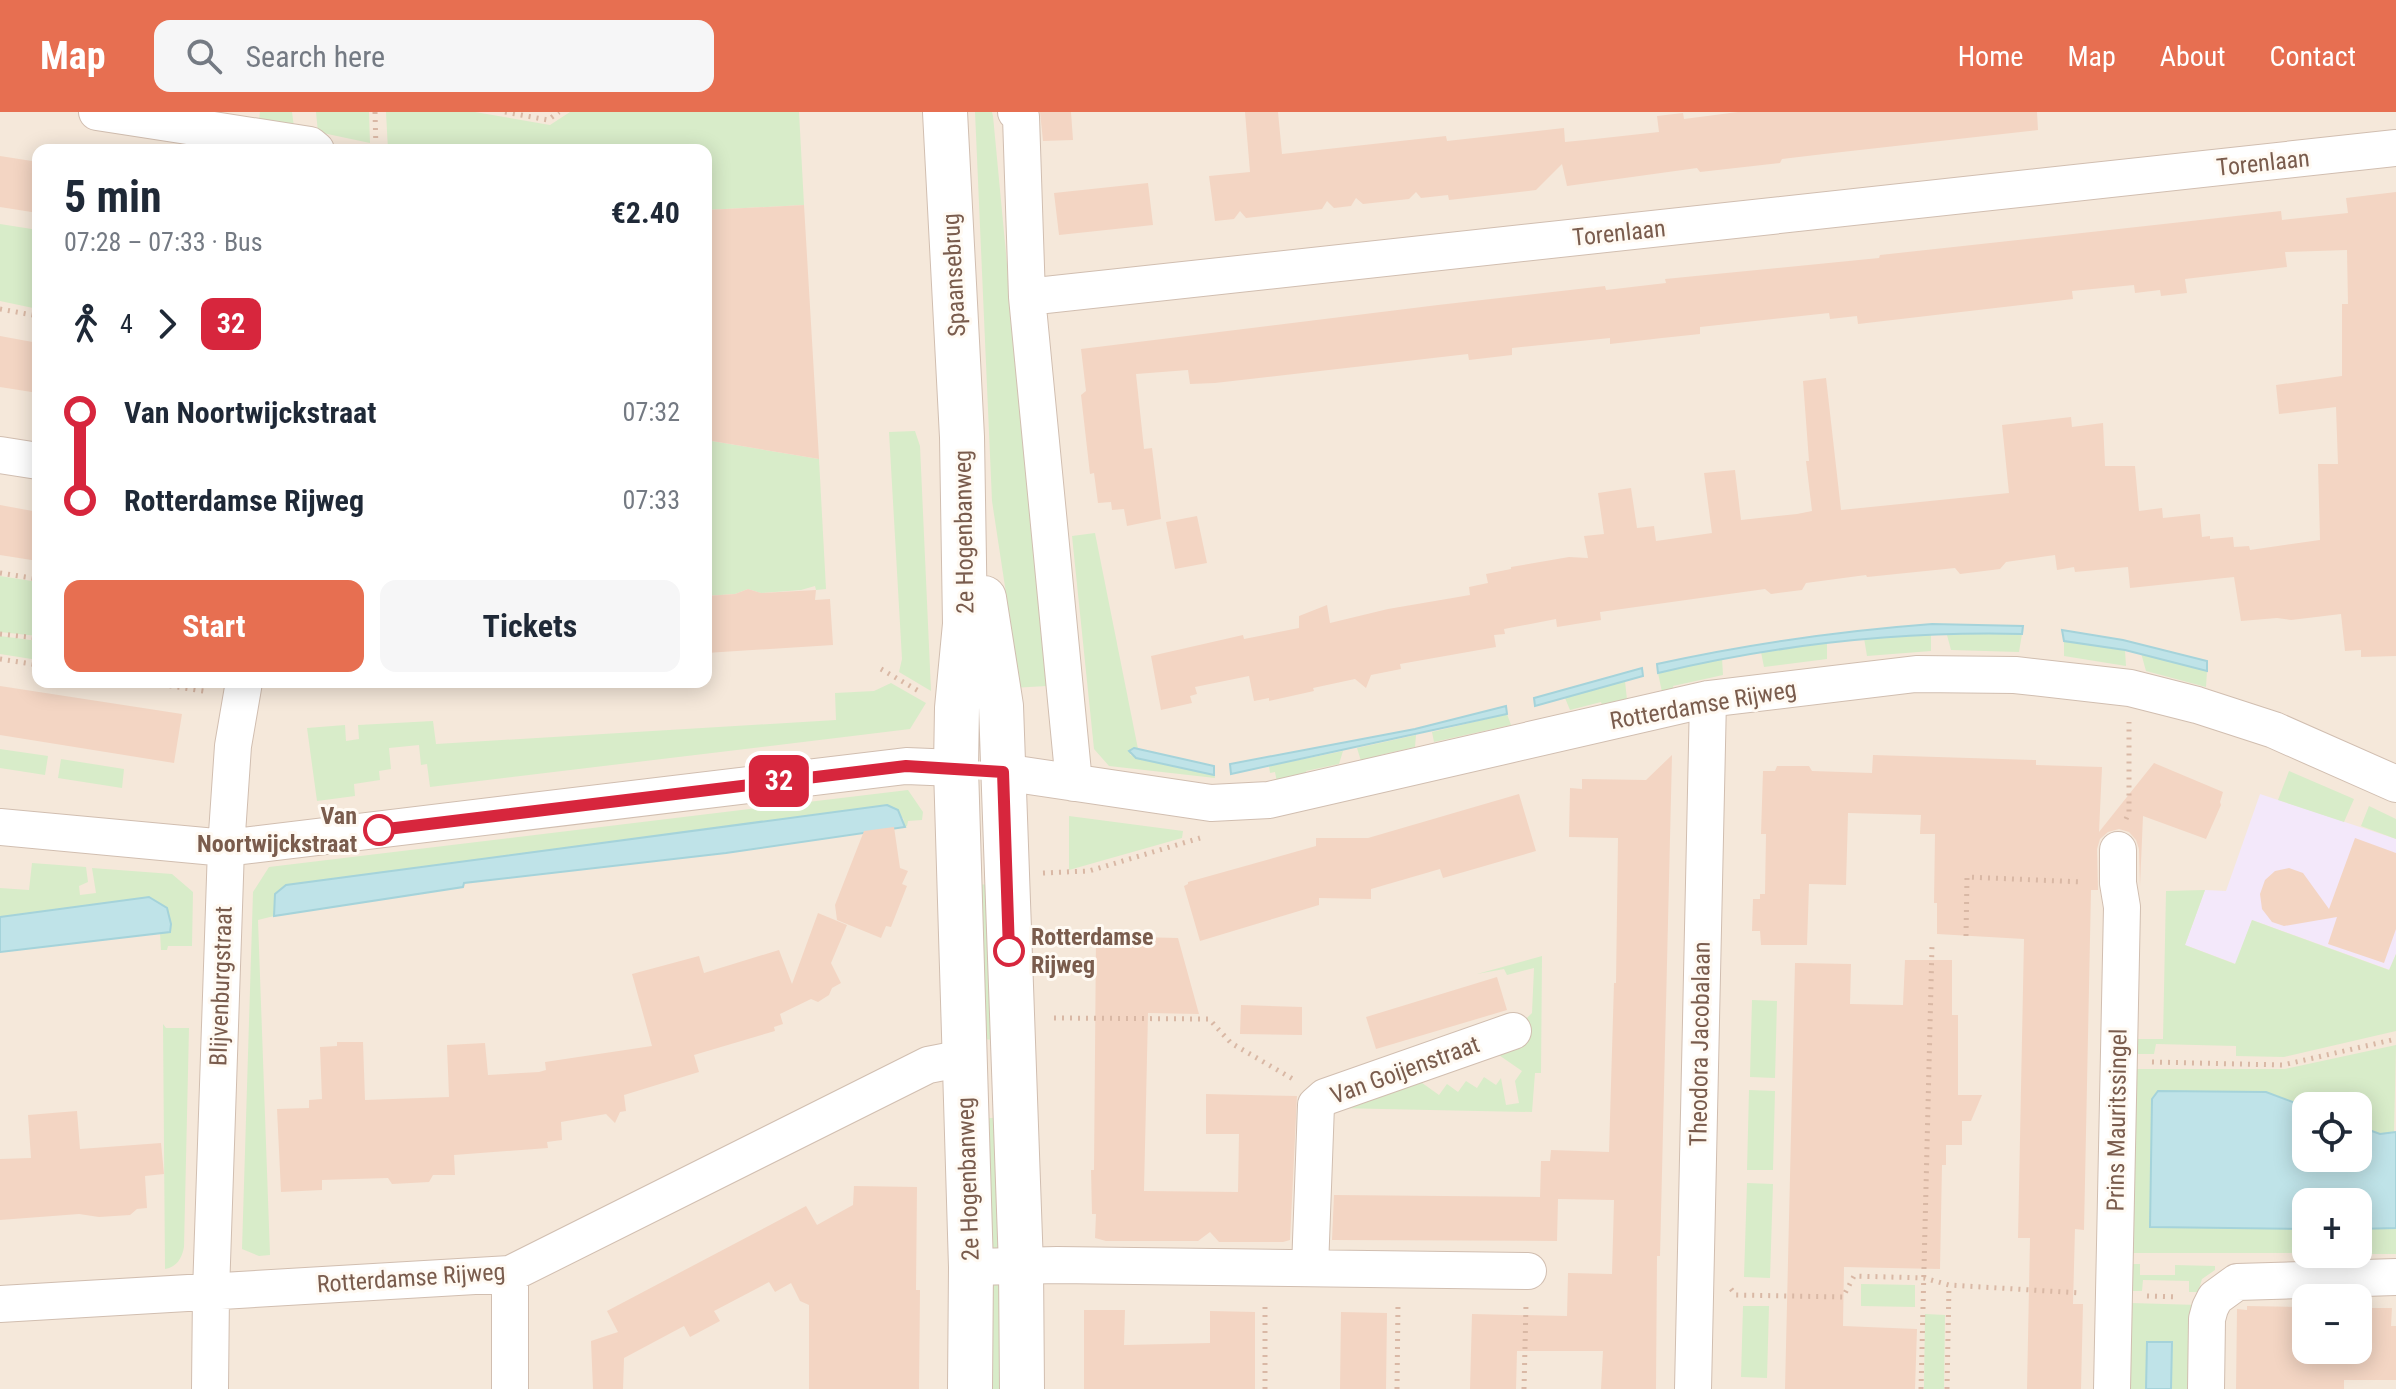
<!DOCTYPE html>
<html lang="en">
<head>
<meta charset="utf-8">
<style>
  body { margin:0; font-family:"Roboto Condensed",sans-serif; background:#f6f6f7; color:#1f2937; height:100vh; display:flex; flex-direction:column; font-size:30px; white-space:nowrap }
  * { box-sizing:border-box; margin:0 }
  p { font-size:26px; color:#747a83 }
  .icon { flex:none; width:44px; height:44px; fill:none; stroke:currentColor; stroke-width:2; stroke-linecap:round; stroke-linejoin:round }
  .map { position:relative; flex:1; overflow:hidden }
  .drawer { position:absolute; left:32px; top:32px; width:680px; height:544px; display:flex; flex-direction:column; background:#fff; border-radius:16px; box-shadow:0 4px 20px #0003 }
  .drawer>* { flex:none }
  .badge { padding:0 16px; border-radius:12px; font-size:28px; line-height:52px }
  .tools { position:absolute; left:2292px; top:980px; display:grid; gap:16px }
  .tools a { display:grid; place-items:center; width:80px; height:80px; border-radius:16px; background:#fff; box-shadow:0 4px 20px #0003; font-size:40px }
  .map>.badge { position:absolute; translate:-50% -50%; box-shadow:0 0 0 4px #fff }
  .legs { display:flex; align-items:center; gap:12px; height:88px; padding:0 32px; font-size:26px }
  .legs p { margin-inline-start:auto }
  .head { display:flex; align-items:center; justify-content:space-between; height:136px; padding:0 32px }
  h1 { font-size:44px; font-weight:700; line-height:60px }
  .primary-button { display:flex; gap:16px; margin-top:auto; padding:16px 32px }
  .primary-button a { flex:1; height:92px; border-radius:16px; background:#e76f51; color:#fff; font-size:32px; font-weight:700; line-height:92px; text-align:center }
  .primary-button a+a { background:#f6f6f7; color:#1f2937 }
  ul { padding:0 32px; list-style:none }
  li { display:flex; align-items:center; gap:28px; height:88px; font-size:30px }
  li i { display:grid; place-items:center; width:12px; height:100%; margin:0 10px; background:currentColor }
  li i::after { content:''; width:20px; height:20px; margin:-10px; border:6px solid; border-radius:50%; background:#fff }
  li p { margin-inline-start:auto }
  li:first-child i { background:linear-gradient(#0000 50%,currentColor 0) }
  li:last-child i { background:linear-gradient(currentColor 50%,#0000 0) }
  header { display:flex; align-items:center; gap:48px; box-sizing:border-box; height:112px; padding:0 40px; background:#e76f51; color:#fff }
  header strong { font-size:38px }
  nav { display:flex; gap:44px; margin-inline-start:auto; font-size:28px }
  .search { width:560px; height:72px; background:#f6f6f7; display:flex; align-items:center; gap:20px; box-sizing:border-box; padding:0 28px; border-radius:16px; color:#747a83; font-size:30px }
  .map>svg:first-child { display:block }
  .residential { fill:#f5e8da; fill-rule:evenodd }
  .education { fill:#f3e8fa }
  .green { fill:#d8ecc9 }
  .water { fill:#bfe3e8; stroke:#a5d3da; stroke-width:2 }
  .building { fill:#f3d5c3 }
  .lines { fill:none; stroke-linecap:round; stroke-linejoin:round }
  .minor-casing { stroke:#d1beb0; stroke-width:38 }
  .tertiary-casing { stroke:#d1beb0; stroke-width:46 }
  .path { stroke:#d9b8a5; stroke-width:5; stroke-dasharray:2 6; stroke-linecap:butt }
  .minor { stroke:#fff; stroke-width:36 }
  .tertiary { stroke:#fff; stroke-width:44 }
  .line-1-casing { stroke:#fff; stroke-width:18 }
  .line-1 { stroke:#d7263d; stroke-width:12 }
  .stop-1-dot { fill:#fff; stroke:#d7263d; stroke-width:4 }
  .labels { text-anchor:middle; stroke-width:6; stroke-linejoin:round; paint-order:stroke }
  .street-label { font-size:24px; fill:#7a5c4d; stroke:#fffaf3 }
  .stop-label { font-size:24px; font-weight:bold; fill:#7a5c4d; stroke:#fffaf3; text-anchor:end }
</style>
</head>
<body>
<header>
<strong>Map</strong>
<div class="search"><svg class="icon" aria-label="search" viewBox="0 0 24 24"><circle cx="10" cy="10" r="6"/><path d="M15 15l6 6"/></svg>Search here</div>
<nav><a>Home</a><a>Map</a><a>About</a><a>Contact</a></nav>
</header>
<div class="map">
<svg width="2396" height="1277" viewBox="0 0 2396 1277">
  <rect width="100%" height="100%" fill="#fdf6ec"/>
  <path class="residential" d="M0,0H2396V1277H0ZM38,38H706V570H38ZM2306,994H2358V1046H2306ZM2306,1090H2358V1142H2306ZM2306,1186H2358V1238H2306Z"/>
  <path class="education" d="M2260,682L2396,727V842L2390,858L2252,808L2236,852L2185,833L2205,778L2226,779Z"/>
  <path class="green" d="M260,0H292L294,15L259,9Z
    M316,0H369L370,31L318,20Z
    M386,0H475L550,13L570,0H799L804,93L706,98V38H388Z
    M975,0H992L993,4L1047,574L1013,576L1009,501L992,389Z
    M0,112L38,118V197L0,189Z
    M915,319L920,334L931,579L899,560L902,547L889,320Z
    M706,328L819,347L826,477L816,478L815,474L801,478L761,481L748,477L735,482L706,484Z
    M1095,421L1138,637L1134,636L1130,643L1214,663L1215,666L1109,654L1094,637L1072,424Z
    M0,464L38,470V524L0,520Z
    M1949,520L2022,522L2019,540L1951,538L1947,523Z
    M1931,521V539L1867,544L1864,526Z
    M0,524L38,529V548L0,542Z
    M2064,529L2125,538L2126,554L2064,544Z
    M1827,531V547L1764,555L1761,540Z
    M2141,541L2207,559L2206,575L2146,559Z
    M1722,546L1723,563L1673,574L1674,579L1662,580L1658,561Z
    M1625,569L1627,588L1603,596L1601,590L1570,598L1565,586Z
    M891,571L926,591L910,617L430,675L427,652L421,653L419,633L389,636L391,657L379,659L380,668L354,672L355,684L317,689L307,616L345,613L346,629L359,627L358,613L433,609L436,632L836,608L835,581L874,579Z
    M1507,602L1511,613L1434,630L1432,620Z
    M1416,623L1415,635L1380,643V648L1361,649L1357,636Z
    M0,637L48,644L45,663L0,656Z
    M1343,639L1339,652L1306,659L1307,665L1277,670L1275,660L1270,661L1269,654Z
    M61,647L124,657L122,676L58,666Z
    M2289,659L2354,687L2344,710L2278,688Z
    M908,678L923,700L922,708L908,709L907,714L905,715L903,706L275,783L274,804L258,808L270,1143L259,1144L242,1137L253,780L269,755Z
    M2369,694L2396,707V727L2361,714Z
    M1069,704L1183,719L1182,726L1069,758Z
    M32,751L86,755L88,770L79,774L80,783L96,781L92,756L172,762L193,780L192,834H168L167,838H161L160,821L170,819L150,785L0,805V776L29,778Z
    M996,772L994,928L983,927L971,773Z
    M2205,778L2185,833L2235,852L2252,808L2389,858L2396,842V919L2284,945L2236,944V934L2156,932L2154,942H2128V927H2163L2166,779Z
    M1542,844L1541,961H1535L1532,1000L1335,996L1411,963L1439,983L1447,972L1458,980L1466,969L1477,976L1484,965L1496,973L1501,966L1506,993L1519,991L1515,969L1522,959L1493,939L1532,901L1534,856L1507,863L1504,857L1477,862Z
    M1752,888L1777,889L1775,966L1750,965Z
    M163,912L166,916H189L184,1135C182,1146 177,1155 165,1157Z
    M2396,933L2394,1021L2380,1022L2358,1014V994L2306,995L2265,980L2152,987L2150,1115L2306,1117V1141H2132L2128,957H2285Z
    M1749,978L1775,979L1773,1058H1747Z
    M1005,1005L1009,1123L998,1137H987L977,1007Z
    M1747,1071L1773,1072L1770,1166L1744,1165Z
    M2396,1116V1142H2358V1117Z
    M2131,1152H2140V1163H2175V1153L2215,1154V1158L2202,1167L2198,1180H2189V1169L2143,1168L2142,1179H2131Z
    M992,1172L1003,1174L1011,1277H981Z
    M1861,1172L1915,1173V1195L1861,1194Z
    M2131,1191L2198,1193L2197,1277H2171L2172,1231L2148,1230L2146,1277H2121Z
    M1743,1194H1769L1767,1266L1741,1265Z
    M1925,1202L1945,1203L1944,1277H1924Z"/>
  <path class="water" d="M1932,512L2023,514L2022,522C1897,519 1780,532 1658,561L1657,552C1748,532 1839,519 1932,512Z
    M2062,518L2123,528L2207,549V559L2125,538L2064,529Z
    M1642,556L1643,564L1535,594L1534,586Z
    M1506,594L1507,602L1231,662L1230,652L1415,617Z
    M1134,636L1214,654V663L1136,646L1129,639Z
    M887,693L898,698L905,715L726,741L464,771L463,775L274,804L275,782L286,773Z
    M149,785L167,796L171,812L170,820L0,840V805Z
    M2158,979L2266,980L2306,995V1046H2358V1014L2380,1022L2396,1020V1116L2358,1117V1090H2306V1117L2150,1115L2152,987Z
    M2147,1230H2172L2171,1277H2146Z"/>
  <path class="building" d="M1040,0H1071L1073,28L1043,29Z
    M1245,0H1278L1282,42L1446,24L1447,29L1564,16L1565,30L1595,27L1659,20L1657,4L1683,1L1684,7L1738,0H2037L2038,18L1824,42L1782,47L1780,51L1771,52L1700,60L1697,56L1567,74L1562,52L1536,78L1449,88L1448,83L1421,86L1416,80L1409,87L1363,92L1356,86L1351,94L1334,96L1327,89L1322,97L1246,106L1240,99L1234,107L1215,109L1209,64L1250,60Z
    M0,44L38,50V101L0,95Z
    M1148,71L1153,113L1059,123L1054,81Z
    M2396,80V544L2361,545V538L2345,539L2341,502L2291,508L2277,506L2241,509L2234,465L2130,476L2128,455L2075,460L2074,455L2057,458L2055,443L2006,450L2000,457L1960,462L1955,456L1867,465L1866,463L1806,471L1802,478L1771,482L1765,477L1600,500L1601,508L1557,515L1556,507L1504,517L1505,522L1494,523L1496,535L1400,552L1401,557L1371,563L1366,576L1355,567L1313,576L1314,579L1269,589V586L1254,589L1249,564L1195,575L1197,582L1190,584L1192,591L1161,598L1151,544L1243,523L1244,527L1299,516V504L1327,493L1330,511L1388,497L1470,483L1469,475L1488,471L1486,462L1511,457V455L1569,445L1588,446L1584,424L1604,422L1598,381L1631,376L1637,416L1654,414L1656,429L1712,421L1704,361L1735,358L1741,408L1797,402L1812,399L1806,349H1809L1803,269L1826,266L1841,398L2009,381L2002,313L2071,305L2072,315L2103,311L2105,354H2135L2139,399L2162,396L2163,406L2200,402L2202,425L2210,424V427L2233,425L2234,435L2249,434L2250,438L2320,428L2318,352H2338L2336,295L2279,302L2276,273L2342,264V192H2348L2347,138L2285,140L2287,155L2185,167L2187,181L2161,184L2160,178L2135,181L2134,173L2072,179L2073,187L1858,212L1857,204L1830,207L1829,201L1700,215V222L1662,226L1610,232V226L1512,236V243L1469,248L1468,242L1215,271L1190,272L1188,258L1136,262L1144,337L1152,336L1161,407L1127,414L1124,397L1112,398L1111,390L1098,391L1094,361L1090,362L1081,283L1086,279L1081,237L1438,193L1605,174L1606,178L1666,171L1665,167L1879,146L1880,143L2182,110L2281,99L2282,108L2348,101L2346,86Z
    M804,93L819,347L706,328V98Z
    M0,224L38,231V281L0,275Z
    M0,393L38,400V449L0,443Z
    M1197,404L1207,451L1175,457L1166,410Z
    M748,477L761,481L816,478L815,488L830,487L833,533L706,541V484L735,482Z
    M0,574L182,602L174,651L0,623Z
    M1672,643L1660,1144H1657L1656,1277H1601L1603,1239H1517L1516,1277H1470L1472,1202L1567,1204L1568,1161L1612,1162L1614,1088L1558,1087L1557,1129L1332,1128L1334,1083L1540,1085L1541,1049H1550L1551,1038L1609,1040L1614,871H1616L1618,726L1569,725L1570,676L1582,677V667L1646,668Z
    M1873,643L2036,648V653L2102,655L2099,720L2154,651L2223,680L2220,690L2221,693L2206,727L2143,704L2140,774L2139,737L2136,728L2129,720L2119,717L2108,720L2100,727L2097,737L2098,778H2091L2084,1118L2075,1117L2073,1192H2083L2081,1277H2027L2030,1126H2018L2024,827L1937,822V791H1934L1935,722H1920L1921,703L1848,701L1846,773L1809,772L1807,833H1761L1760,819H1752L1753,787H1760V782H1765L1766,722H1761L1763,659H1775L1777,654H1809L1812,659L1872,661Z
    M1519,682L1536,739L1443,766L1440,757L1371,777V787L1319,786V793L1200,829L1184,774L1188,772V770L1316,734V726H1368Z
    M894,715L900,756L908,759L902,772L907,774L891,815L886,814L881,826L837,808L835,793L864,719Z
    M2355,726L2396,741V817L2384,851L2328,832L2337,805L2284,814L2272,810L2262,797L2260,782L2265,768L2275,759L2289,756L2303,761L2329,797Z
    M818,801L847,813L831,851L841,871L832,876L829,883L818,890L811,887L780,902L783,912L774,915L775,919L694,943L699,960L624,983L626,999L620,1000L615,1011L606,1002L561,1010L562,1028L547,1030L548,1036L454,1043L455,1063H433L429,1070L392,1072L388,1066L322,1068V1078L281,1080L277,997L309,996V988L322,987L320,935L337,934V930H363L365,988L449,985L447,933L485,931L488,963L539,960L546,958L545,950L652,934L632,862L699,844L704,861L779,838L792,872Z
    M1096,824L1178,826L1199,902L1148,901L1144,1079L1238,1080L1239,1022H1206V982L1297,984L1290,1128L1283,1130H1219L1210,1120L1198,1129H1106L1095,1126L1096,1102H1092L1091,1058H1094Z
    M1905,848H1952V903H1958V983H1982L1971,1009H1962V1033H1946V1053H1942L1940,1157L1844,1155L1843,1214L1917,1217L1915,1277H1785L1795,851L1851,852L1850,892L1903,893Z
    M1497,865L1507,898L1376,937L1366,905Z
    M1241,893L1302,895V923L1240,922Z
    M77,999L80,1037L161,1031L164,1062L145,1064L147,1096L137,1097L130,1103L99,1105L79,1102L0,1108V1047L31,1046L28,1003Z
    M854,1074L917,1075L916,1178H920L919,1277H809V1193L800,1189L791,1171L775,1180L769,1170L714,1199L720,1209L690,1225L684,1214L624,1246L623,1277H593L591,1229L618,1220L607,1199L806,1094L817,1113L853,1093Z
    M2247,1194L2306,1195V1238H2358V1196H2392L2391,1214H2396V1268H2344V1277H2236L2237,1197L2247,1198Z
    M1084,1198H1125L1124,1233L1210,1231V1199L1255,1200V1277H1084Z
    M1341,1200L1387,1201L1386,1277H1340Z"/>
  <g class="lines">
    <g class="minor-casing">
      <path id="minor" d="M97,0L310,33L316,38
        M1016,0L1021,5L1027,185L2396,36
        M1027,185L1074,671
        M0,343L38,349
        M1003,660L1211,691L1269,688L1708,587L1916,562L2015,563L2130,576L2197,593L2274,618L2396,672
        M0,715L226,736L906,654L956,656
        M971,1155L1057,1153L1528,1159
        M1310,1156L1316,993L1325,985L1513,919
        M510,1162V1277
        M0,1192L510,1162L928,953L964,946
        M210,1277L211,1180L226,736L233,634L244,570
        M1693,1277L1708,587
        M2112,1277L2122,795L2118,771V738
        M2206,1277L2207,1207L2210,1196L2215,1186L2237,1170L2396,1165"/>
    </g>
    <g class="tertiary-casing">
      <path id="tertiary" d="M945,0L962,325L965,512L957,596L956,656L971,1155L970,1277
        M984,486L1001,594L1021,1154L1022,1277"/>
    </g>
    <path class="path" d="M375,0L376,38
      M505,0L548,8L559,0
      M0,197L38,204
      M0,461L38,467
      M0,522L38,526
      M0,547L38,553
      M881,557L922,581
      M146,570L209,580
      M2126,707L2129,700V610
      M1043,761L1089,759L1200,726
      M1966,824L1967,765L2083,770
      M1054,906L1209,907L1231,931L1293,967
      M2152,950L2283,953L2396,927
      M1731,1177L1736,1183L1843,1185L1854,1164L1924,1166L1949,1173L2081,1181
      M2147,1184L2177,1185
      M1265,1277V1190
      M1397,1277L1398,1190
      M1524,1277L1526,1192
      M1921,1277L1932,833
      M1947,1277L1949,1173"/>
    <use href="#minor" class="minor"/>
    <use href="#tertiary" class="tertiary"/>
  </g>
  <g class="lines">
    <g class="line-1-casing">
      <path id="line-1" d="M379,718L906,654L1003,660L1009,839"/>
    </g>
    <use href="#line-1" class="line-1"/>
  </g>
  <g class="stop-1-dot">
    <circle cx="379" cy="718" r="14"/>
    <circle cx="1009" cy="839" r="14"/>
  </g>
  <g class="labels">
    <g class="street-label">
      <text transform="translate(2263 51) rotate(-6)" y="8">Torenlaan</text>
      <text transform="translate(1619 121) rotate(-6)" y="8">Torenlaan</text>
      <text transform="translate(954 163) rotate(-93)" y="8">Spaansebrug</text>
      <text transform="translate(964 420) rotate(-91)" y="8">2e Hogenbanweg</text>
      <text transform="translate(1703 593) rotate(-10)" y="8">Rotterdamse Rijweg</text>
      <text transform="translate(221 874) rotate(-88)" y="8">Blijvenburgstraat</text>
      <text transform="translate(1700 932) rotate(-89)" y="8">Theodora Jacobalaan</text>
      <text transform="translate(1405 958) rotate(-20)" y="8">Van Goijenstraat</text>
      <text transform="translate(2117 1008) rotate(-89)" y="8">Prins Mauritssingel</text>
      <text transform="translate(968 1067) rotate(-92)" y="8">2e Hogenbanweg</text>
      <text transform="translate(411 1166) rotate(-4)" y="8">Rotterdamse Rijweg</text>
    </g>
    <g class="stop-label">
      <text x="357" y="712">Van<tspan x="357" dy="28">Noortwijckstraat</tspan></text>
      <text x="1031" y="833" text-anchor="start">Rotterdamse<tspan x="1031" dy="28">Rijweg</tspan></text>
    </g>
  </g>
</svg>
<div class="tools">
<a><svg class="icon" aria-label="locate" viewBox="0 0 24 24"><circle cx="12" cy="12" r="6"/><path d="M12 2v4M12 18v4M2 12h4M18 12h4"/></svg></a>
<a>+</a>
<a>−</a>
</div>
<b class="badge" style="left:779px;top:669px;background:#d7263d;color:#fff">32</b>
<section class="drawer">
<div class="head"><div><h1>5 min</h1><p>07:28 – 07:33 · Bus</p></div><b>€2.40</b></div>
<div class="legs"><svg class="icon" aria-label="walk" viewBox="0 0 24 24"><circle cx="13" cy="4" r="2"/><path d="M13 8l-2 6 4 7M11 14l-3 7M7 12l3-4h3l4 4"/></svg>4<svg class="icon" aria-label="forward" viewBox="0 0 24 24"><path d="M9 5l7 7-7 7"/></svg><b class="badge" style="background:#d7263d;color:#fff">32</b></div>
<ul>
<li><i style="color:#d7263d"></i><b>Van Noortwijckstraat</b><p>07:32</p></li>
<li><i style="color:#d7263d"></i><b>Rotterdamse Rijweg</b><p>07:33</p></li>
</ul>
<div class="primary-button"><a>Start</a><a>Tickets</a></div>
</section>
</div>
</body>
</html>
